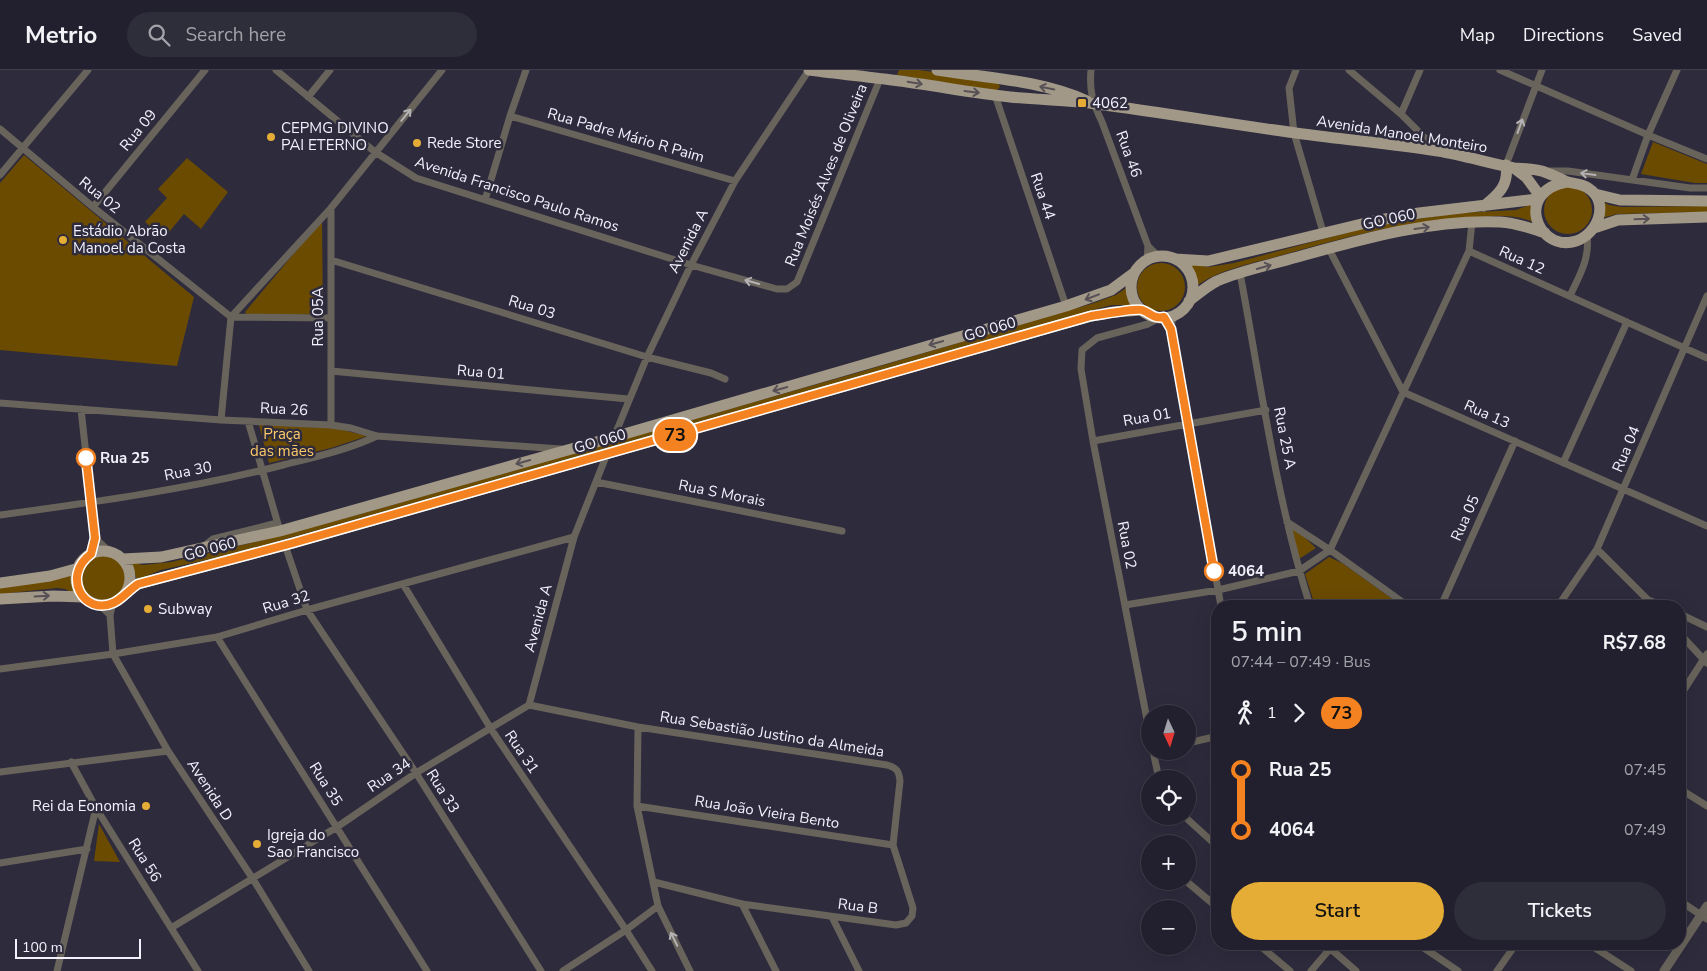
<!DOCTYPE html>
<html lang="en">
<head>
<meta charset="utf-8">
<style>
  body { margin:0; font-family:"Nunito Sans",sans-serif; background:#2e2d3a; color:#f1f3f6; height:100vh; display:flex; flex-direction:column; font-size:19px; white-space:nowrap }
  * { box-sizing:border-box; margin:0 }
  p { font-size:16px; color:#a2a3aa }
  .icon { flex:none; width:28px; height:28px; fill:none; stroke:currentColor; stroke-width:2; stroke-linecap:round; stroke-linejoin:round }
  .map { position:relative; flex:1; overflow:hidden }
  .drawer { position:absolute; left:1211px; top:530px; width:475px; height:350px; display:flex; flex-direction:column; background:#22202e; border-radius:20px; box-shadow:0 5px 20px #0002,0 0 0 1px #3f3e4a }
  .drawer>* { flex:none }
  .badge { padding:0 10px; border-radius:16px; font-size:18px; line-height:32px }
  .needle { width:32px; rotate:176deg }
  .controls { position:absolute; left:1141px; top:635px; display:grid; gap:10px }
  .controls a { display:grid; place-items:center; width:55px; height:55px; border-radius:50%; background:#22202e; box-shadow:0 5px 20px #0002,0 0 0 1px #3f3e4a; font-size:25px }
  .scale { position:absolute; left:15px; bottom:12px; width:126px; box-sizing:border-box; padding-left:5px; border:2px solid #f2f1fd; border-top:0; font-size:14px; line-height:18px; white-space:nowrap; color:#f2f1fd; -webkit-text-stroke:4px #2e2b3d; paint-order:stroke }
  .map>.badge { position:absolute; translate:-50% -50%; box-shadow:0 0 0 2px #fff }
  .legs { display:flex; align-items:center; gap:8px; height:55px; padding:0 20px; font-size:16px }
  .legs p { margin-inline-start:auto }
  .summary { display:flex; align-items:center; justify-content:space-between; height:85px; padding:0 20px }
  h1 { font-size:28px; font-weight:600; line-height:38px }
  .primary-button { display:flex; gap:10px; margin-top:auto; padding:10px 20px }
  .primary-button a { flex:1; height:58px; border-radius:30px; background:#e6ad36; color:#111; font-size:20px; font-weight:600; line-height:58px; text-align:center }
  .primary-button a+a { background:#2e2d3a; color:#f1f3f6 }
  ul { padding:0 20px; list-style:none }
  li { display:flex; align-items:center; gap:18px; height:60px; font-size:19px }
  li i { display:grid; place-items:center; width:8px; height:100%; margin:0 6px; background:currentColor }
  li i::after { content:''; width:12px; height:12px; margin:-6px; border:4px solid; border-radius:50%; background:#22202e }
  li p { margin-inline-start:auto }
  li:first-child i { background:linear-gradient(#0000 50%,currentColor 0) }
  li:last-child i { background:linear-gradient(currentColor 50%,#0000 0) }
  header { display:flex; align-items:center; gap:30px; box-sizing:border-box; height:70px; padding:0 25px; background:#22202e; border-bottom:1px solid #3f3e4a }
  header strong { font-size:24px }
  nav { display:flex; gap:28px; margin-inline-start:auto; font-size:18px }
  .search { width:350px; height:45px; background:#2e2d3a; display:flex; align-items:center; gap:12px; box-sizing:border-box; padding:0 18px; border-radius:28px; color:#a2a3aa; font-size:19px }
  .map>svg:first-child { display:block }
  .green { fill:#6b4b00 }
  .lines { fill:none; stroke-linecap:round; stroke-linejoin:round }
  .minor { stroke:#69645b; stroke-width:7 }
  .tertiary { stroke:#69645b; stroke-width:9 }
  .primary { stroke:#a29887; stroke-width:11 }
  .oneway { stroke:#575157 }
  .oneway2 { stroke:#b4b2b4 }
  .line-1-casing { stroke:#fff; stroke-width:11 }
  .line-1 { stroke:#f58220; stroke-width:8 }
  .poi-dot { fill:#e6ad36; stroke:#2e2b3d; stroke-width:2 }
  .stop-1-dot { fill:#fff; stroke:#f58220; stroke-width:2.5 }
  .labels { text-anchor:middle; stroke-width:5; stroke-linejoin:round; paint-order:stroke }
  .poi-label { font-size:15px; fill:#f2f1fd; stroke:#2e2b3d; text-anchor:start }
  .street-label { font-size:15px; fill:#f2f1fd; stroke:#2e2b3d }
  .park-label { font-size:15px; fill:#feca69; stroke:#2e2b3d }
  .stop-label { font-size:15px; font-weight:bold; fill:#f2f1fd; stroke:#2e2b3d; text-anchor:start }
</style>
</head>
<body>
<header>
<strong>Metrio</strong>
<div class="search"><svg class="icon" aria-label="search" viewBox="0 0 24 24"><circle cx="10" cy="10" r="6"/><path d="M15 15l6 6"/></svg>Search here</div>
<nav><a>Map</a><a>Directions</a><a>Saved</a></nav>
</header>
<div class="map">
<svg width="1707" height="901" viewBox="0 0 1707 901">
  <rect width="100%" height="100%" fill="#2e2b3d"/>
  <path class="green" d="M899,0H919L996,10L998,12L1000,17L997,20H990L897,5Z
    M1653,72L1707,94V113H1695L1641,104Z
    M24,85L194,227L177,296L0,280V113Z
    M187,88L228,122L201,159L184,144L164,168L145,152L167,128L158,119Z
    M1544 140a24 24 0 1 1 48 0a24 24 0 1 1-48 0Z
    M1600,130L1609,135L1622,137L1707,136V142L1617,144L1602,148Z
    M1532,134L1533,152C1511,142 1481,147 1458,150C1430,153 1402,154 1375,161C1341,168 1308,178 1275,187C1247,195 1217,200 1194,218C1195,208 1191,201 1184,193L1209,197L1234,193L1376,155L1459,143L1516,140Z
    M322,150L323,244L248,246L245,242Z
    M1137 217a24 24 0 1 1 48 0a24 24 0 1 1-48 0Z
    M1126,218L1127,225L1133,235H1112L1100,238L889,299L229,485L161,500L137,510L131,492L143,495L171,492L259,471L357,445L860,302L1094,233L1116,225Z
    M259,355L335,358L367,366L331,378L269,393Z
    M1292,459L1300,463L1316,478L1299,489Z
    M80 508a23 23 0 1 1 46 0a23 23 0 1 1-46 0Z
    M1329,487L1342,493L1402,536H1315L1305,504Z
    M72,505L75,524L65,519L57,518L0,524V517Z
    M99,754L120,792L94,791Z"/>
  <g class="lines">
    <path class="minor" d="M276,0L375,82L416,108L691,195L777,219H787L797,212L880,9
      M1091,0C1089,22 1093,33 1102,52L1148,176L1147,190
      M1296,0L1289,18L1294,63L1323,162
      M1349,0L1401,44L1438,81
      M1500,0L1648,65L1707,89
      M995,25L1066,236
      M308,27L330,0
      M1401,44L1420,0
      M510,46L735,111
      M0,59L93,137L231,247
      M1506,95L1542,0
      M1549,101H1568L1690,118H1707
      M0,105L88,0
      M1632,110L1648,65L1677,0
      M485,130L510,46L526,0
      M93,137L205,0
      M331,138V355
      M1148,176L1158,186
      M1329,179L1403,322L1707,456
      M1469,181L1707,288
      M331,190L647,287L711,303L725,309
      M1240,203C1261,315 1276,428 1310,536
      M1570,226C1579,206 1590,189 1587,166
      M1173,245L1171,259L1221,536
      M231,247L331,248
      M331,301L628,329
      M0,333L221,350L331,355L351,358L377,366L561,379
      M81,339L95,468L91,484
      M221,350L231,247L331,138L442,0
      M248,351L280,461
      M614,367L647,287L691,195L735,111L809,0
      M1093,371L1266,340
      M1563,393L1627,252
      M596,412L842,461
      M0,445C95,432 190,419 283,395C315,387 347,380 377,366
      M1287,452L1330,480L1408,536
      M95,468L110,482
      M285,475L307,540L416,703L541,901
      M204,476L213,469L277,453
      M1597,479L1654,536
      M1330,480L1469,181L1472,152
      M403,514L491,659L626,860L652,901
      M1651,531L1662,536
      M113,533L110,545L113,584L168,681L253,809L309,901
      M100,535L110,545
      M1125,535L1218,520L1299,501L1330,480
      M1441,536L1515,371
      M1558,536L1597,479L1707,226
      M1680,544L1707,557
      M1680,564L1707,593
      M217,567L427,901
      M0,599L113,584L217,567L307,540L574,467
      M1680,626L1707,584
      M529,635L574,467L607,384
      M638,657L637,736L658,836L690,901
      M1150,665L1093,371L1081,299L1082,280L1097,268L1148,254L1161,247
      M1188,673L1218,666
      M1153,681L1159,709
      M71,692L96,738L198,901
      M0,702L168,681
      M1680,719L1707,736
      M637,736L893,775
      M1184,746L1218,777
      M0,793L87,779
      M1186,811L1218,838
      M1680,831L1707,849
      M742,834L776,901
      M832,847L859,901
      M171,858L337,757L416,703L529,635L638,657L887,695C897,698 899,701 900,711L893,775L913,838L912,846L906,853L896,855L742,834L654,812
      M1258,874L1290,901
      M1325,874L1356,901
      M1418,874L1458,901
      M1589,874L1631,901
      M57,901L96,738
      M563,901L626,860L658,836
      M1311,901L1334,874
      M1497,901L1516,874"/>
    <path class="tertiary" d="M1664,901L1707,836"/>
    <path class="primary" d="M809,0C839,4 870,7 900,11C937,16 973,23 1010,27C1039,30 1069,30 1097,34C1166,43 1235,55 1303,64C1348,70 1394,74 1438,81C1463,85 1488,93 1514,98C1525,99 1536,98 1547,103C1553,105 1559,108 1565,111C1572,114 1581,113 1588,118C1612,133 1596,168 1572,172C1536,179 1515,121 1567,112
      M937,0C987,8 1041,10 1087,31
      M1514,98L1526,107L1540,126
      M1595,124L1620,130L1707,131
      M1484,136C1499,124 1509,115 1506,95
      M1594,158L1618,150L1707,147
      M1131 217a31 31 0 1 1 62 0a31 31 0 1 1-62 0Z
      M1175,189L1208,191L1374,151L1419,143L1538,129
      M1189,231C1198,224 1207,216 1217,211C1240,201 1266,196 1290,189C1359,170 1429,149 1500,152C1516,153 1531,158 1545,163
      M76 508a27 27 0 1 1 54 0a27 27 0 1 1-54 0Z
      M123,489L161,487L280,461L614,367L1066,236L1111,220L1134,203
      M0,513L50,506L79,498
      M127,522L138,514L293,473L1091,246L1114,242L1142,240
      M0,529L53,526L84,527"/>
  </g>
  <defs><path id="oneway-shaft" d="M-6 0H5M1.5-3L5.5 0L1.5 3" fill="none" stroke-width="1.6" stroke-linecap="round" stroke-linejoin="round" transform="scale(1.25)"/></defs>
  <g class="oneway">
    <use href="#oneway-shaft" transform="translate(915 13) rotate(10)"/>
    <use href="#oneway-shaft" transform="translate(1047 18) rotate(-169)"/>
    <use href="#oneway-shaft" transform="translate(972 22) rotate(7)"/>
    <use href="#oneway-shaft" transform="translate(1642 149) rotate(-2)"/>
    <use href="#oneway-shaft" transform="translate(1422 158) rotate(-8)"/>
    <use href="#oneway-shaft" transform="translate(1264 197) rotate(-16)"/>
    <use href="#oneway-shaft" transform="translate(1092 227) rotate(159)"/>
    <use href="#oneway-shaft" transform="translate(936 273) rotate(164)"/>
    <use href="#oneway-shaft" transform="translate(780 319) rotate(164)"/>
    <use href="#oneway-shaft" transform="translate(523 392) rotate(164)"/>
    <use href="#oneway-shaft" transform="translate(42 526) rotate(-3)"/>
  </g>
  <g class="oneway2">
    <use href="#oneway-shaft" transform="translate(406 45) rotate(-51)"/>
    <use href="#oneway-shaft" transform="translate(1520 56) rotate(-70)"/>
    <use href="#oneway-shaft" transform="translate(1588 104) rotate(-172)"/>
    <use href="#oneway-shaft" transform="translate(752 212) rotate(-164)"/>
    <use href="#oneway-shaft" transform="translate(674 869) rotate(-116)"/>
  </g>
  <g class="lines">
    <g class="line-1-casing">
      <path id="line-1" d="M86,388L95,468L91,484C61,506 84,546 113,533C122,529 129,520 138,514L293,473L1091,246C1100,245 1135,238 1142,240C1151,243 1153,249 1164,247L1171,259L1214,501"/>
    </g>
    <use href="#line-1" class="line-1"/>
  </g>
  <g class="poi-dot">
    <rect x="1077" y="28" width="10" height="10" rx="2.5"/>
    <circle cx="271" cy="67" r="5"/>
    <circle cx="417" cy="73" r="5"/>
    <circle cx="63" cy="170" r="5"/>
    <circle cx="148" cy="539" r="5"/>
    <circle cx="146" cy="736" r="5"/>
    <circle cx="257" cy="774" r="5"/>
  </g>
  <g class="stop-1-dot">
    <circle cx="86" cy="388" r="9"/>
    <circle cx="1214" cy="501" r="9"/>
  </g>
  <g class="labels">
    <g class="poi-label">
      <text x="1092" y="38">4062</text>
      <text x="281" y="63">CEPMG DIVINO<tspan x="281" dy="17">PAI ETERNO</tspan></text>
      <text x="427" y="78">Rede Store</text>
      <text x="73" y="166">Estádio Abrão<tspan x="73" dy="17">Manoel da Costa</tspan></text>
      <text x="158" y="544">Subway</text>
      <text x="136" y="741" text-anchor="end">Rei da Eonomia</text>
      <text x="267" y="770">Igreja do<tspan x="267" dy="17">Sao Francisco</tspan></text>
    </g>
    <g class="street-label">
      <text transform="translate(138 60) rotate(-51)" y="5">Rua 09</text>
      <text transform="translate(1402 64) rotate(9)" y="5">Avenida Manoel Monteiro</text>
      <text transform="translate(626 65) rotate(16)" y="5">Rua Padre Mário R Paim</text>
      <text transform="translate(1129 84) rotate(70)" y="5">Rua 46</text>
      <text transform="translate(826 105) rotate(-68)" y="5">Rua Moisés Alves de Oliveira</text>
      <text transform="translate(517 124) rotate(18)" y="5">Avenida Francisco Paulo Ramos</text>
      <text transform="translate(100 125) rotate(39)" y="5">Rua 02</text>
      <text transform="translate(1043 126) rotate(71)" y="5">Rua 44</text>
      <text transform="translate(1389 149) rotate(-12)" y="5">GO 060</text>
      <text transform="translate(688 171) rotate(-63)" y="5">Avenida A</text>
      <text transform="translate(1522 190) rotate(24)" y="5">Rua 12</text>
      <text transform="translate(532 237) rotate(17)" y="5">Rua 03</text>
      <text transform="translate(318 247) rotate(-90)" y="5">Rua 05A</text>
      <text transform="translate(990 259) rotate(-16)" y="5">GO 060</text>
      <text transform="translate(481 302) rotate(5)" y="5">Rua 01</text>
      <text transform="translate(284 339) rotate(3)" y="5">Rua 26</text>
      <text transform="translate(1487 344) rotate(24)" y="5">Rua 13</text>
      <text transform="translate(1147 347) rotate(-10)" y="5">Rua 01</text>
      <text transform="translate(1285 368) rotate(79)" y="5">Rua 25 A</text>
      <text transform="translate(600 371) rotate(-16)" y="5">GO 060</text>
      <text transform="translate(1626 379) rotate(-67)" y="5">Rua 04</text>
      <text transform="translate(188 401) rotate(-11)" y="5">Rua 30</text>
      <text transform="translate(722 423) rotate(11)" y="5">Rua S Morais</text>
      <text transform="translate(1465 448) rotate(-66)" y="5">Rua 05</text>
      <text transform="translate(1127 475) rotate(79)" y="5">Rua 02</text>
      <text transform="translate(210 479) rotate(-15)" y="5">GO 060</text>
      <text transform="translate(286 532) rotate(-17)" y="5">Rua 32</text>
      <text transform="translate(538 548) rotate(-75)" y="5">Avenida A</text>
      <text transform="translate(772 664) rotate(9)" y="5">Rua Sebastião Justino da Almeida</text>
      <text transform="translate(522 682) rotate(56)" y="5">Rua 31</text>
      <text transform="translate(389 705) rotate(-34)" y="5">Rua 34</text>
      <text transform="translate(326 714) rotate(58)" y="5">Rua 35</text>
      <text transform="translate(210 720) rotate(57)" y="5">Avenida D</text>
      <text transform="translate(443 721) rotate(58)" y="5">Rua 33</text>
      <text transform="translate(767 742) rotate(9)" y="5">Rua João Vieira Bento</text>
      <text transform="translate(145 790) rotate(58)" y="5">Rua 56</text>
      <text transform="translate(858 836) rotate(7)" y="5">Rua B</text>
    </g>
    <g class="park-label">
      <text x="282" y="369">Praça<tspan x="282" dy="17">das mães</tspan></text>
    </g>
    <g class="stop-label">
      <text x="100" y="393">Rua 25</text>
      <text x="1228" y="506">4064</text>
    </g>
  </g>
</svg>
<div class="controls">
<a><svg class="needle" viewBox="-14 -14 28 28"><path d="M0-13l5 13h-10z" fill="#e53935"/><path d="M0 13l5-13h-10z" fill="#a2a3aa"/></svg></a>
<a><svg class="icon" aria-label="locate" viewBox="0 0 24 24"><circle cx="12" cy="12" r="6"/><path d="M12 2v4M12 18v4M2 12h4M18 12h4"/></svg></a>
<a>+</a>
<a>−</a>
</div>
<div class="scale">100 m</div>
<b class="badge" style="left:675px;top:365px;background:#f58220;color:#111">73</b>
<section class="drawer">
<div class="summary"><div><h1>5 min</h1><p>07:44 – 07:49 · Bus</p></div><b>R$7.68</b></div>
<div class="legs"><svg class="icon" aria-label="walk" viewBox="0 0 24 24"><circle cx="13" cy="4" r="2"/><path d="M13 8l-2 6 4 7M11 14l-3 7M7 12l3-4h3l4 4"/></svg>1<svg class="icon" aria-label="forward" viewBox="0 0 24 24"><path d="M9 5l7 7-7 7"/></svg><b class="badge" style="background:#f58220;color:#111">73</b></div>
<ul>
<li><i style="color:#f58220"></i><b>Rua 25</b><p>07:45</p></li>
<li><i style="color:#f58220"></i><b>4064</b><p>07:49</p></li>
</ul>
<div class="primary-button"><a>Start</a><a>Tickets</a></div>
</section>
</div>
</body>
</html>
